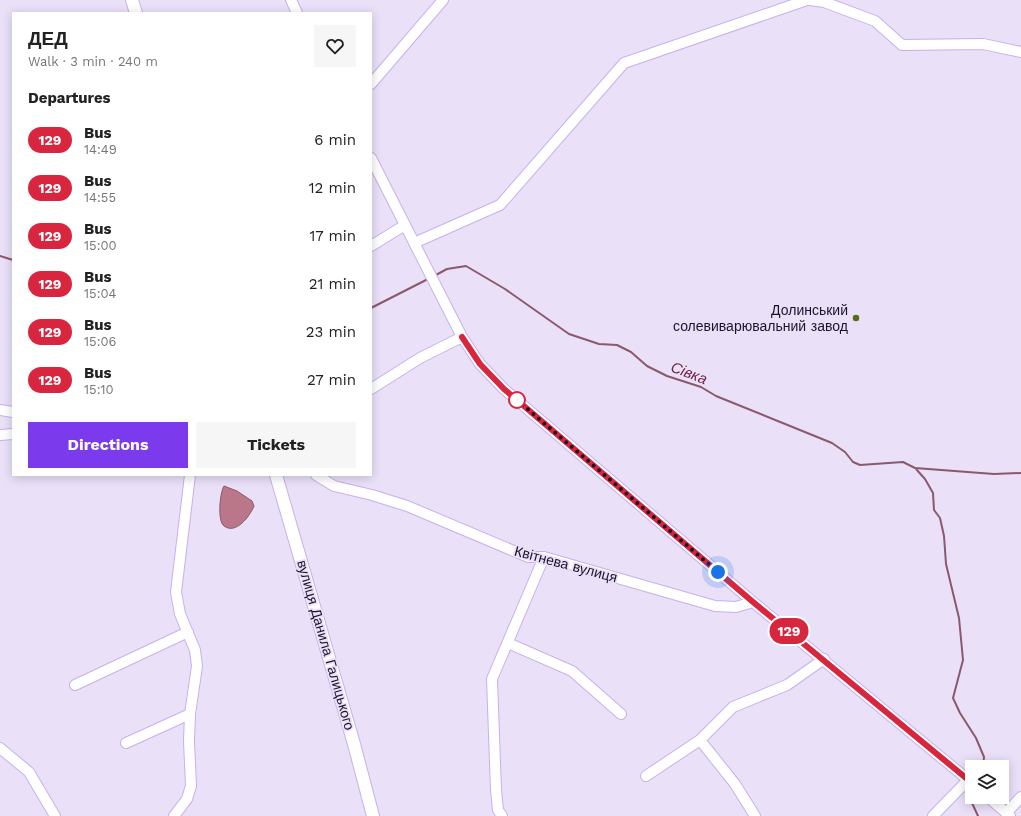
<!DOCTYPE html>
<html lang="en">
<head>
<meta charset="utf-8">
<style>
  body { margin:0; font-family:"Work Sans",sans-serif; background:#f6f6f6; color:#222; height:100vh; display:flex; flex-direction:column; font-size:15px; white-space:nowrap }
  * { box-sizing:border-box; margin:0 }
  p { font-size:13px; color:#767676 }
  .icon { flex:none; width:22px; height:22px; fill:none; stroke:currentColor; stroke-width:2; stroke-linecap:round; stroke-linejoin:round }
  .map { position:relative; flex:1; overflow:hidden }
  .side { position:absolute; left:12px; top:12px; width:360px; height:464px; display:flex; flex-direction:column; background:#fff; border-radius:0px; box-shadow:0 2px 10px #0003 }
  .side>* { flex:none }
  .badge { padding:0 8px; border-radius:13px; font-size:14px; line-height:26px }
  .tools { position:absolute; left:965px; top:760px; display:grid; gap:8px }
  .tools a { display:grid; place-items:center; width:44px; height:44px; border-radius:0px; background:#fff; box-shadow:0 2px 10px #0003; font-size:20px }
  .you { position:absolute; width:20px; height:20px; margin:-10px; border:3px solid #fff; border-radius:50%; background:#1a73e8; box-shadow:0 0 0 6px #1a73e833 }
  .map>.badge { position:absolute; translate:-50% -50%; box-shadow:0 0 0 2px #fff }
  h2 { padding:0 16px; font-size:15px; line-height:36px }
  .round { display:grid; place-items:center; flex:none; width:42px; height:42px; border-radius:0px; background:#f6f6f6 }
  .summary { display:flex; align-items:center; justify-content:space-between; height:68px; padding:0 16px }
  h1 { font-size:19px; font-weight:700; line-height:30px }
  .primary-button { display:flex; gap:8px; margin-top:auto; padding:8px 16px }
  .primary-button a { flex:1; height:46px; border-radius:0px; background:#7c3aed; color:#fff; font-size:16px; font-weight:700; line-height:46px; text-align:center }
  .primary-button a+a { background:#f6f6f6; color:#222 }
  ul { padding:0; list-style:none }
  li { display:flex; align-items:center; gap:12px; height:48px; padding:0 16px }
  li div { flex:1 }
  li b { display:block; font-size:15px }
  li em { font-style:normal }
  li .badge { min-width:44px; font-weight:700; text-align:center }
  .map>svg:first-child { display:block }
  .water { fill:#ba7789; stroke:#8b596c }
  .lines { fill:none; stroke-linecap:round; stroke-linejoin:round }
  .stream { stroke:#8b596c; stroke-width:2 }
  .minor-casing { stroke:#c7b0eb; stroke-width:12 }
  .major-casing { stroke:#c7b0eb; stroke-width:14 }
  .minor { stroke:#fff; stroke-width:10 }
  .major { stroke:#fff; stroke-width:12 }
  .line-casing { stroke:#fff; stroke-width:9 }
  .line { stroke:#d7263d; stroke-width:6 }
  .walk { stroke:#1c1328; stroke-width:4; stroke-dasharray:0 7.2 }
  .poi-dot { fill:#576a17; stroke:#eae1f9; stroke-width:1.5 }
  .stop-dot { fill:#fff; stroke:#d7263d; stroke-width:2 }
  .labels { text-anchor:middle; stroke-width:3.5; stroke-linejoin:round; paint-order:stroke }
  .poi-label { font-size:14px; fill:#1c1328; stroke:#eae1f9; text-anchor:end }
  .street-label { font-size:14px; fill:#1c1328; stroke:#eae1f9 }
  .water-label { font-size:15px; font-style:italic; fill:#72213f; stroke:#eae1f9 }
</style>
</head>
<body>
<div class="map">
<svg width="1021" height="816" viewBox="0 0 1021 816">
  <rect width="100%" height="100%" fill="#eae1f9"/>
  <path class="water" d="M224,486L237,491L252,501L254,506C250,516 236,535 224,526C217,521 220,492 224,486Z"/>
  <g class="lines">
    <path class="stream" d="M0,256L13,260
      M434,276L447,269L466,266L505,289L569,334L599,344L617,345L631,352L647,366L667,376L701,387L716,396L832,443L845,452L853,462L860,465L903,462L915,468L994,474L1021,473
      M371,308L428,279
      M916,469L925,479L933,493L934,510L940,518L944,536L946,564L959,618L963,660L953,698L960,713L976,738L984,757L983,767
      M974,797L972,803L978,816"/>
    <g class="minor-casing">
      <path id="minor" d="M291,0L297,13
        M810,0L824,2L875,21L902,45L983,44L1021,52
        M371,84L443,0
        M371,158L462,337L480,364L504,389L753,602L972,783
        M414,243L500,205L624,63L807,0
        M371,246L405,225
        M371,389L420,358L462,337
        M0,410L13,412
        M0,435L13,434
        M316,475L334,486L372,495L407,506L528,557H544L715,606L736,607L753,602
        M508,643L572,671L621,714
        M75,685L188,632
        M700,740L735,784L755,816
        M126,743L190,714
        M0,748L29,772L55,816
        M646,776L700,740L733,707L787,685L824,659
        M988,797L1010,816
        M1007,812L1021,797
        M174,816L187,799L191,786L189,741L190,714L197,666L195,650L180,614L176,592L190,475
        M502,816L498,810L496,790L492,679L544,557
        M933,816L968,780"/>
    </g>
    <g class="major-casing">
      <path id="major" d="M132,0L136,13
        M276,475L354,744L373,816"/>
    </g>
    <use href="#minor" class="minor"/>
    <use href="#major" class="major"/>
  </g>
  <g class="lines">
    <g class="line-casing">
      <path id="line" d="M462,337L480,364L504,389L753,602L972,783"/>
    </g>
    <use href="#line" class="line"/>
    <path class="walk" d="M517,400L718,572"/>
  </g>
  <circle class="poi-dot" cx="856" cy="318" r="4"/>
  <circle class="stop-dot" cx="517" cy="400" r="8"/>
  <g class="labels">
    <g class="poi-label">
      <text x="848" y="315">Долинський<tspan x="848" dy="16">солевиварювальний завод</tspan></text>
    </g>
    <g class="street-label">
      <text transform="translate(566 564) rotate(15)" y="5">Квітнева вулиця</text>
      <text transform="translate(326 645) rotate(74)" y="5">вулиця Данила Галицького</text>
    </g>
    <g class="water-label">
      <text transform="translate(689 373) rotate(21)" y="5">Сівка</text>
    </g>
  </g>
</svg>
<div class="tools">
<a><svg class="icon" aria-label="layers" viewBox="0 0 24 24"><path d="M12 4l9 5-9 5-9-5zM3 14l9 5 9-5"/></svg></a>
</div>
<div class="you" style="left:718px;top:572px"></div>
<b class="badge" style="left:789px;top:631px;background:#d7263d;color:#fff">129</b>
<section class="side">
<div class="summary"><div><h1>ДЕД</h1><p>Walk · 3 min · 240 m</p></div><a class="round"><svg class="icon" aria-label="heart" viewBox="0 0 24 24"><path d="M12 20l-8-8c-3-5 5-10 8-4 3-6 11-1 8 4z"/></svg></a></div>
<h2>Departures</h2>
<ul>
<li><span class="badge" style="background:#d7263d;color:#fff">129</span><div><b>Bus</b><p>14:49</p></div><em>6 min</em></li>
<li><span class="badge" style="background:#d7263d;color:#fff">129</span><div><b>Bus</b><p>14:55</p></div><em>12 min</em></li>
<li><span class="badge" style="background:#d7263d;color:#fff">129</span><div><b>Bus</b><p>15:00</p></div><em>17 min</em></li>
<li><span class="badge" style="background:#d7263d;color:#fff">129</span><div><b>Bus</b><p>15:04</p></div><em>21 min</em></li>
<li><span class="badge" style="background:#d7263d;color:#fff">129</span><div><b>Bus</b><p>15:06</p></div><em>23 min</em></li>
<li><span class="badge" style="background:#d7263d;color:#fff">129</span><div><b>Bus</b><p>15:10</p></div><em>27 min</em></li>
</ul>
<div class="primary-button"><a>Directions</a><a>Tickets</a></div>
</section>
</div>
</body>
</html>
